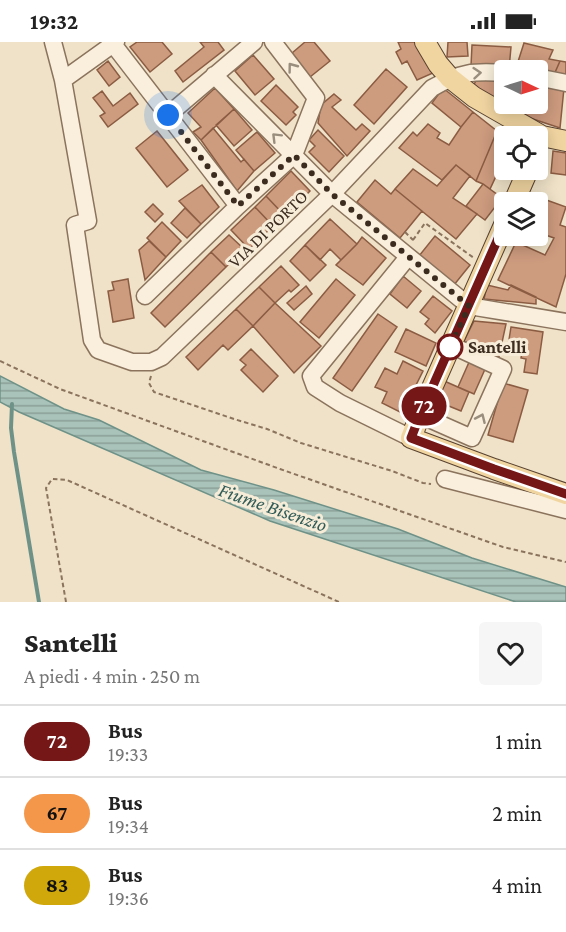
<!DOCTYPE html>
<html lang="it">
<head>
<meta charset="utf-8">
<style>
  body { margin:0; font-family:"Crimson Pro",serif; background:#f6f6f6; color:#222; height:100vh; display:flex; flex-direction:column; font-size:22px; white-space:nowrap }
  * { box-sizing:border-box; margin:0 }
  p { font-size:20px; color:#767676 }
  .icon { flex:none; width:33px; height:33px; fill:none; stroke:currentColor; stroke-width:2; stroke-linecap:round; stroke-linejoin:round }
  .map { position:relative; height:560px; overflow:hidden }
  .panel { display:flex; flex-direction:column; background:#fff; flex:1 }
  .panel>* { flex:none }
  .badge { padding:0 12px; border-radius:20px; font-size:21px; line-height:39px }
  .needle { width:39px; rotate:94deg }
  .controls { position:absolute; left:494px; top:18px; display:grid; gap:12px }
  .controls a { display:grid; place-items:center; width:54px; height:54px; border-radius:6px; background:#fff; box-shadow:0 3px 15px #0003; font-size:30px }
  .you { position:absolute; width:30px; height:30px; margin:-15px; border:4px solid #fff; border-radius:50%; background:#1a73e8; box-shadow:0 0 0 9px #1a73e833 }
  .map>.badge { position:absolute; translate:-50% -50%; box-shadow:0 0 0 3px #fff }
  .round { display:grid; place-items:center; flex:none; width:63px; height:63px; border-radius:6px; background:#f6f6f6 }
  .summary { display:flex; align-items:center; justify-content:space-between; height:102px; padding:0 24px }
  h1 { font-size:28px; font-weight:800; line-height:45px }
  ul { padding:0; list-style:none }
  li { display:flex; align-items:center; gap:18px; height:72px; padding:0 24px; border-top:2px solid #e0e0e0 }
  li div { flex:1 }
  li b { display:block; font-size:22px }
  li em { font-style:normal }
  li .badge { min-width:66px; font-weight:700; text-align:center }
  .status { display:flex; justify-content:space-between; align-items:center; height:42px; padding:0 30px; background:#fff; direction:ltr }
  .status svg { height:16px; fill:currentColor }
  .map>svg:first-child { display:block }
  .water { fill:url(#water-rules); stroke:#6f9288; stroke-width:1.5 }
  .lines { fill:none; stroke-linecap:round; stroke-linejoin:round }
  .stream { stroke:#6f9288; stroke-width:4 }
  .building { fill:#cd9b7e; stroke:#8b5c42; stroke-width:1.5 }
  .minor-casing { stroke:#8b735d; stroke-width:19 }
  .major-casing { stroke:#594230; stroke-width:22 }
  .path { stroke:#8b735d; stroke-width:2; stroke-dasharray:4.5 3; stroke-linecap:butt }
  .minor { stroke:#f9efdc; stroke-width:16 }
  .major { stroke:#f1d5a1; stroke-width:20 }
  .oneway { stroke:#9a8e7e }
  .line-casing { stroke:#fff; stroke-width:14 }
  .line { stroke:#751617; stroke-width:9 }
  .walk { stroke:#3c2c20; stroke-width:6; stroke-dasharray:0 10.8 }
  .stop-dot { fill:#fff; stroke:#751617; stroke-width:3 }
  .labels { text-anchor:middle; stroke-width:6; stroke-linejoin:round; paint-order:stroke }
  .street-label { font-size:18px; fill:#3c2c20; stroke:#f6ecd8 }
  .stop-label { font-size:18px; font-weight:bold; fill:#3c2c20; stroke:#f6ecd8; text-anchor:start }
  .water-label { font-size:20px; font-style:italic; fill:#305b57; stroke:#f6ecd8 }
</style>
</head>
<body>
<div class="status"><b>19:32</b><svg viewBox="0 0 49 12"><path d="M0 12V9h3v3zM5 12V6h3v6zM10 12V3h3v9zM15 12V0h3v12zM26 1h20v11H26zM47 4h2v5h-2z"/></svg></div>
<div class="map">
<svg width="566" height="560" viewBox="0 0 566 560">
  <defs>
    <pattern id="water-rules" width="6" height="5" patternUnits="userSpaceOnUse" patternTransform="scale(1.5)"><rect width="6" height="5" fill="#a9c3ba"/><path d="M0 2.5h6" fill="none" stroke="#8b9f97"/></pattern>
  </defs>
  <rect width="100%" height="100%" fill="#efe2c8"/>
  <path class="water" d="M0,334L64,367L99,378L201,428L274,448L398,487L472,516L566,545V560H516L270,479L19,370L0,360Z"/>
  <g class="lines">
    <path class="stream" d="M12,362L11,386L14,410L39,560"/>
  </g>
  <path class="building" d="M137,0H162L172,12L150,30L130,5Z
    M200,0H218L224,8L183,40L175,29L204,5Z
    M305,0H314L330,19L310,35L292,11Z
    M398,0H416L433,31L417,38L407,19L402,22L396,10L401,7Z
    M448,0H467L468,14L447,15Z
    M524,1L553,8L549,17L560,19L553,35L537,28H525L516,26Z
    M472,3L511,5L509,27L471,24Z
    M253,13L274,37L255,53L235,29Z
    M108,19L120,35L109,44L97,28Z
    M560,19L566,20V38L553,35Z
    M386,27L407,45L374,82L354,63Z
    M477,37L504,38V62H516L511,69L472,46Z
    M276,43L298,65L293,70L296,73L286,83L261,59Z
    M537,44L564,46L560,86L518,72L525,62H537Z
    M215,46L234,67L201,98L193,90L201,85L188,71Z
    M443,46L473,70L461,85L432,61Z
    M102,49L113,64L130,51L138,62L108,85L100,74L105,71L93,56Z
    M334,52L341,58L332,65L356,88L362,82L370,89L347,114L318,81L321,63Z
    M234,67L252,88L234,104L216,83Z
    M473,70L497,89L476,139L456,123L442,138L399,106L413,90L417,94L428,82L440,91L437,96L449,103L461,85Z
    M213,86L241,120L244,117L254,129L237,149L201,98Z
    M318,88L344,114L329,130L309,110L315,104L309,98Z
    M157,89L188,128L167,145L136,106Z
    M497,89L509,94H504V117L490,147L483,142L476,139Z
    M257,90L275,111L254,129L236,108Z
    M553,109L566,111V133L551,131Z
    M456,123L470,134L453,156L477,172L456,197L395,147L413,127L437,144Z
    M291,129L310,149L285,174L266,154Z
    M375,138L391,152L395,147L422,169L400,196L357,160Z
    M483,142L502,156L485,178L466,164Z
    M202,143L219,165L201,182L179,159Z
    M527,151L566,165L560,183L566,185V232L556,265L498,238L516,200L545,213L554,196L537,190V160H523Z
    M266,154L285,174L273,184L255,165Z
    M153,162L163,172L155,180L145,170Z
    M255,165L273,184L249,207L231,188Z
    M185,166L201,182L187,196L171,181Z
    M330,177L357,202L341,218L330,207L320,218L305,203Z
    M162,180L181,199L166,215L147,196Z
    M229,193L244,207L226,225L211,210Z
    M435,194L470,223L454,243L419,214Z
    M362,195L386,216L363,243L336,223L357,202Z
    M149,199L166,215L145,238L139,208Z
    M305,203L326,223L310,239L290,219Z
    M211,210L226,225L165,285L151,271Z
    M281,224L299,243L291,250L289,248L275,261L259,245Z
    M403,234L421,249L407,266L390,252Z
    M128,237L134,276L113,280L108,249L114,248L112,240Z
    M336,237L355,253L319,296L300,280Z
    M487,243L508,248L511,243L536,255V262L484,257Z
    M306,244L312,252L294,268L287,261Z
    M259,245L275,261L253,284L236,267Z
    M433,254L452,269L435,291L425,282L429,277L420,270Z
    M275,261L321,304L294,331L253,284Z
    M236,267L253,284L228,308L223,303L198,328L186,315Z
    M378,272L397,285L352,349L333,336Z
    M474,279L506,282L498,319L488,312L490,304L480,303L477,306L464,299Z
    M511,285L543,290L537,332L524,330L526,317L521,316L523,306L508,304Z
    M406,287L436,301L426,324L395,310Z
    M251,307L278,334L263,350L241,328L246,323L240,318Z
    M470,318L486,325L474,352L458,345Z
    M403,319L423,329L402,371L382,361L387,350L375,345L385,326L397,332Z
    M442,338L469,350L461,369L434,358Z
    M503,341L528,348L513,400L488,393Z"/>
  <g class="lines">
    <g class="minor-casing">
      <path id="minor" d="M53,0L63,38L88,179L75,183L92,298L98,308L132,320H151L162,315L332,152L432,46C460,30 473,29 504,31
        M113,2L238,164
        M214,33L332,152L469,264L566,280
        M537,35L566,41
        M63,38L116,0
        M168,73L254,0
        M408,215L311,334L315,345L340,361L411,396
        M145,254L238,164L294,113L316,56L273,0
        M420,373L472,396L503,327L451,303
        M445,437L566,468"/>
    </g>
    <g class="major-casing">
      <path id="major" d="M425,0L438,22L450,36L474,55L542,94L566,99
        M514,160L528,128
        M504,183L420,373L411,396L494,427L566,452"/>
    </g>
    <path class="path" d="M405,190L413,198
      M413,198L425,181L474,216
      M0,319L60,347L280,427L503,505L566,520
      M151,334L149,341L154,350L234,377L267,387L301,401L392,429L423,441L431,442
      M66,560L46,446L52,437L67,438L339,560"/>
    <use href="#minor" class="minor"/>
    <use href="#major" class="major"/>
  </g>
  <defs><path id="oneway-chevron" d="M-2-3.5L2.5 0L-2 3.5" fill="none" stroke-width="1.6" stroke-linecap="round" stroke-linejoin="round" transform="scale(1.5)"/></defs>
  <g class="oneway">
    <use href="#oneway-chevron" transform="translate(292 25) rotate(-127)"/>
    <use href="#oneway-chevron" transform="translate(477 31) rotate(-5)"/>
    <use href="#oneway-chevron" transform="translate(276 95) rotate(-135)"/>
    <use href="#oneway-chevron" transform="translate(481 376) rotate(-66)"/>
  </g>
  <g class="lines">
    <g class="line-casing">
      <path id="line" d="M504,183L420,373L411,396L494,427L566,452"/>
    </g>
    <use href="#line" class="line"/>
    <path class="walk" d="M168,73L238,164L294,113L332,152L469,264L450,305"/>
  </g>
  <circle class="stop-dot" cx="450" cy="305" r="12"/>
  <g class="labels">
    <g class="street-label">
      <text transform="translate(268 187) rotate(-44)" y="6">VIA DI PORTO</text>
    </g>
    <g class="stop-label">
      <text x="468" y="311">Santelli</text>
    </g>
    <g class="water-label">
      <text transform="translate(273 465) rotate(19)" y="7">Fiume Bisenzio</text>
    </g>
  </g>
</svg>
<div class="controls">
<a><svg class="needle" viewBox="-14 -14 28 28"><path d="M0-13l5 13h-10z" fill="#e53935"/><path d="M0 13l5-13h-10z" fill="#767676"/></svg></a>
<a><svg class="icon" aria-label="locate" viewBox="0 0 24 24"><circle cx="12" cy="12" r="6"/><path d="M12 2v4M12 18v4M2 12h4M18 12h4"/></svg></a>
<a><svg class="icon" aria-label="layers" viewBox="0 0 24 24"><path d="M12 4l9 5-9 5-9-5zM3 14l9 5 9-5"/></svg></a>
</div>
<div class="you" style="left:168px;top:73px"></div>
<b class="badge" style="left:424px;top:364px;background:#751617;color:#fff">72</b>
</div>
<section class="panel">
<div class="summary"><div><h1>Santelli</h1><p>A piedi · 4 min · 250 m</p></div><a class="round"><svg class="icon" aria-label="heart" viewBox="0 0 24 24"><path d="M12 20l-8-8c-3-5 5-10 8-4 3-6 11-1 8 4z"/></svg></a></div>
<ul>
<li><span class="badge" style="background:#751617;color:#fff">72</span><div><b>Bus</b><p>19:33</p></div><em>1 min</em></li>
<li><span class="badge" style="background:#f4974b;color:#111">67</span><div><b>Bus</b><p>19:34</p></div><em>2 min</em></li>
<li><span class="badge" style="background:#d0a80b;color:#111">83</span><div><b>Bus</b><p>19:36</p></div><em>4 min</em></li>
</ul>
</section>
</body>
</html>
